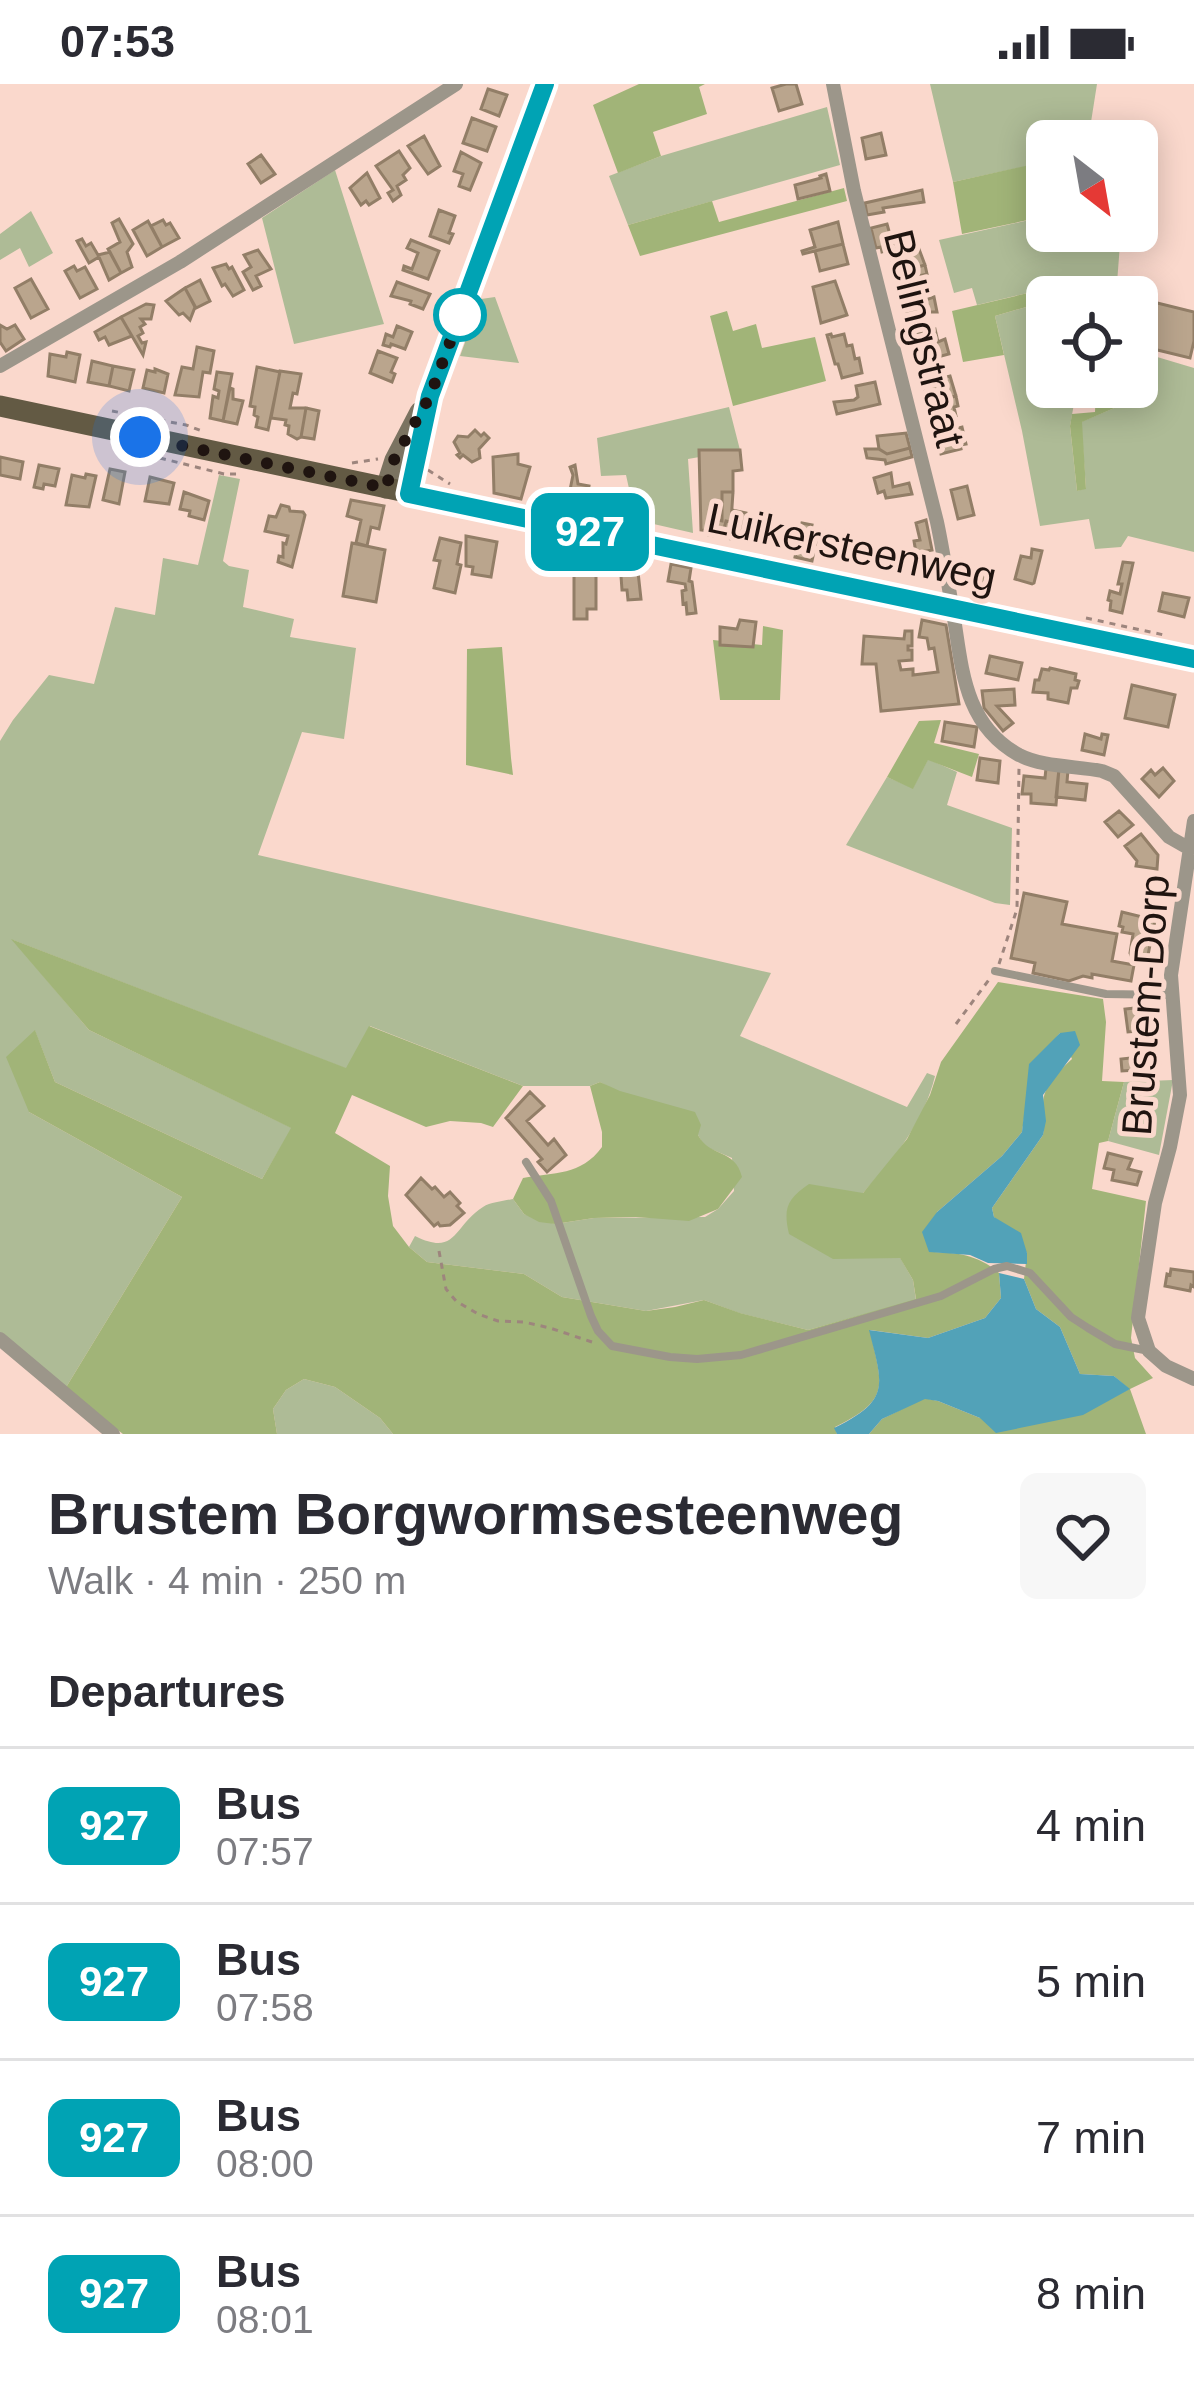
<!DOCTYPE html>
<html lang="en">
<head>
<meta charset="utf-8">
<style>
  body { margin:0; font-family:Helvetica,sans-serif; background:#f7f7f7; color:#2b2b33; height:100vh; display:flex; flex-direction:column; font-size:45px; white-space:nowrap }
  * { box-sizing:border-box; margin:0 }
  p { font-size:39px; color:#7c7c81 }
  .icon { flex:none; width:66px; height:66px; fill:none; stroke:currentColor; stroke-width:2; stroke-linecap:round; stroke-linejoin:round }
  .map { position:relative; height:1350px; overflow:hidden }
  .side { display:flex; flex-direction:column; background:#fff; flex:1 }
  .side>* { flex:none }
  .badge { padding:0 24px; border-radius:18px; font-size:42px; line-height:78px }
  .needle { width:78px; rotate:149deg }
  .tools { position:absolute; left:1026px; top:36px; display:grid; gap:24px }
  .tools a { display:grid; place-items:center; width:132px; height:132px; border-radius:18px; background:#fff; box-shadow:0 6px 30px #0003; font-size:60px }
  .you { position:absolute; width:60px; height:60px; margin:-30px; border:9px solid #fff; border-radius:50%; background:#1a73e8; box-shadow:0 0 0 18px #1a73e833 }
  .map>.badge { position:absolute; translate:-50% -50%; box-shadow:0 0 0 6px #fff }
  h2 { padding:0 48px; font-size:45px; line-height:108px }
  .round { display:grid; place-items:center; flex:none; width:126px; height:126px; border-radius:18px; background:#f7f7f7 }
  .head { display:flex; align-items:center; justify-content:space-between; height:204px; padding:0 48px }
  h1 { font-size:57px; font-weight:700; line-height:90px }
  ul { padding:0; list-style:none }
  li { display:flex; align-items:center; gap:36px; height:156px; padding:0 48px; border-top:3px solid #e1e1e2 }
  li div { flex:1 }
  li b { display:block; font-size:45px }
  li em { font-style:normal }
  li .badge { min-width:132px; font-weight:700; text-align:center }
  .status { display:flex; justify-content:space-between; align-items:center; height:84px; padding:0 60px; background:#fff; direction:ltr }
  .status svg { height:33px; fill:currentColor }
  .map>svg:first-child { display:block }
  .green { fill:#aebb96 }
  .forest { fill:#a1b478 }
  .water { fill:#52a2b8 }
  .building { fill:#baa58d; stroke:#927e67; stroke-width:3 }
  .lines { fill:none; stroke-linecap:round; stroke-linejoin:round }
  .path { stroke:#9d857d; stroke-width:3; stroke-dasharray:6 6; stroke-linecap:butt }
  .lane { stroke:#9c968a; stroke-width:8 }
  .street { stroke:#9c968a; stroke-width:14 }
  .secondary { stroke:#7b7361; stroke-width:21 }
  .primary { stroke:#635a44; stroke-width:21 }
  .line-casing { stroke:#fff; stroke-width:27 }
  .line { stroke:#00a3b4; stroke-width:18 }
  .walk { stroke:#1f1410; stroke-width:12; stroke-dasharray:0 21.6 }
  .stop-dot { fill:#fff; stroke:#00a3b4; stroke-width:6 }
  .labels { text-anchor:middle; stroke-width:10; stroke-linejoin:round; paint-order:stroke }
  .street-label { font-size:42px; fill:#1f1410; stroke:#fad8cc }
</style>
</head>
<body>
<div class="status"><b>07:53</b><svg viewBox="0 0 49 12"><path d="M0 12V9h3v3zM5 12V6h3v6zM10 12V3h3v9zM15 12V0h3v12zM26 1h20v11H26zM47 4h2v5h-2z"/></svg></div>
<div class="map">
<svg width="1194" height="1350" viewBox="0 0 1194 1350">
  <rect width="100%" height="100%" fill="#fad8cc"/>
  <path class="green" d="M930,0H1097L1088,57H1047V98H1045L1042,79L953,98Z
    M827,23L840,81L628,141L609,92L661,72Z
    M335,86L384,240L294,260L262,134Z
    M31,127L53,169L29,183L20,164L0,176V150Z
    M1047,132V147H1121L1117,199L1084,195L1083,213H1063L1062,201L977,221L972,204L954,209L939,156Z
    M495,213L519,279L460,272L481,215Z
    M1047,217V303H1077L1070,342L1077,407L1086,404L1081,338L1119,322L1118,303H1137V267L1194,284V468L1128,452L1121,463L1095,465L1089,435L1040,442L1022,347L995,232Z
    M729,323L740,366L688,375L693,449L636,436L626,391L601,392L597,354Z
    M219,391L240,395L223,477L229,482L249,486L243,523L294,535L290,553L356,564L344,655L302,648L258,771L771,889L740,952L907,1023L927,989L935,992C924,1038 894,1075 863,1109L913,1196L916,1216L808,1246L739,1229L704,1216L646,1227L562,1213L524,1190L427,1178L409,1163L415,1152C457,1173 453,1142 483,1123C491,1118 504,1117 513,1115L524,1130L555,1140L594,1134L705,1133L718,1125L734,1107L732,1074L704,1062L698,1051L600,998L590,1002H523L370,942L347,985L13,856L89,946L292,1044L262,1095L55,998L35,947L29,1028L182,1113L65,1305L0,1252V657L13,636L49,591L94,600L115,523L155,531L163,474L198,481Z
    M928,675L957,688L947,721L1012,744L1010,821L995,819L846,761L887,693L913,704Z
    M1173,996L1159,1071L1108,1057L1124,998Z
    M304,1295L335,1303L380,1334L393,1350H277L273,1325L286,1306Z"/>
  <path class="forest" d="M639,0H705L699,3L707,30L653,48L661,72L618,89L593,21Z
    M1043,78L1047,98V132L962,150L953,98Z
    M844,104L847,117L640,172L628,141L712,117L719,138Z
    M1062,201L1065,213H1047V217L995,232L1004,271L963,278L952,227Z
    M727,227L733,247L756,240L762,264L815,253L826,297L733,322L710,232Z
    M1096,303H1118L1119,322L1082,338L1086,405L1077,407L1070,342L1072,330L1095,328Z
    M763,542L783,546L780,616H720L713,556L762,561Z
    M502,563L511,674L513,691L466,681L467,565Z
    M941,636L934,659L979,670L972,693L928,676L913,705L887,693L919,637Z
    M11,855L346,984L369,942L523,1002L493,1043L481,1039L450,1037L426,1043L352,1011L335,1049L390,1082L388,1112L393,1142L409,1163L427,1178L524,1190L562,1213L646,1227L675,1223L704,1216L740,1229L808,1246L916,1215L913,1196L900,1174L833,1175L789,1150C783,1124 787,1115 809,1100L863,1109L907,1055L930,1011L941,978L998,898L1103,915L1106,938L1102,997L1124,998L1108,1057L1099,1059L1092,1105L1146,1117L1131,1254L1135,1274L1153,1294L1130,1305L1146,1350H869L882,1335L924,1314L938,1317L980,1334L1104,1318L1129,1305L1114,1292L1080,1290L1060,1243L1036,1225L1024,1195L1027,1169L994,1133L992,1124L1043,1051C1045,1039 1042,1031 1043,1019C1044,1001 1059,987 1072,975L1060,949L1049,962L1027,1014L1022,1048L1002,1072L937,1128L929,1168C956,1168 979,1171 999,1189L1001,1214L985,1234L928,1254L870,1246C882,1302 892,1315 835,1343L837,1350H393L380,1334L335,1303L304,1295L286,1306L273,1325L277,1350H123L65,1305L182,1113L29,1028L6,973L35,946L55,998L262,1095L291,1044L89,946Z
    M600,998L620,1007L695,1028L701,1041L698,1051C710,1074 735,1064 742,1093L718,1125L689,1137L636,1133L594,1134L555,1140L539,1138L524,1130L513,1115L523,1094C554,1088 581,1092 602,1063V1048L590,1002Z"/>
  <path class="water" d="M1075,947L1080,961L1043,1011L1046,1037L1043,1051L992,1124L994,1133L1021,1149L1027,1169V1180L988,1179L970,1171L929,1168L922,1148L937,1128L1002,1072L1022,1048L1029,980L1060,949Z
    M999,1189L1024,1195L1036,1225L1060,1243L1080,1290L1114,1292L1130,1305L1083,1331L996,1349L980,1334L938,1317L925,1315L882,1335L869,1350H837L834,1344C891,1316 883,1302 869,1246L928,1254L985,1234L1001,1214Z"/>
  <path class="building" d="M786,0H796L802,20L779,27L772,4Z
    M488,5L507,11L499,32L481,25Z
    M472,34L496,43L487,67L463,59Z
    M881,49L886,71L866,75L862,54Z
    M424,52L440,82L428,90L408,62Z
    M399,67L410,84L403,91L406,96L397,102L401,111L393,117L388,109L393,106L376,82Z
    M461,68L481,79L470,106L459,102L463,90L454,87Z
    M261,71L275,90L261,99L248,80Z
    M367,89L380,114L369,121L366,117L361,121L350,104Z
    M826,90L830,107L798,115L795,101L821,94L820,92Z
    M922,106L924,118L883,124L884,128L867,131L865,119Z
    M439,126L455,132L449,149L453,150L449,159L430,152Z
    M119,135L133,160L127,168L132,183L121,189L108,165L120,158L112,139Z
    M163,136L166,141L170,139L179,154L162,163L151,142Z
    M148,137L162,163L147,172L133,146Z
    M838,138L843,160L803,170L802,167L815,163L810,146Z
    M887,140L894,165L882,168L881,163L876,164L871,144Z
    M82,155L86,162L91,159L98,171L110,168L121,189L109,196L99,173L89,179L77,157Z
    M411,156L439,167L428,195L403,186L404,182L412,185L418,169L407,164Z
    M843,160L848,180L820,187L815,167Z
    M919,165L925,181L895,189L892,176L898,174L897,170Z
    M258,166L271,185L256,192L261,202L253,206L243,188L251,183L244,171Z
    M226,180L229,185L232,183L244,206L233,212L225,200L222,202L213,184Z
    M925,181L927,190L915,193L917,201L909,203L908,197L898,199L895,189Z
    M74,182L77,187L85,183L97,205L80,214L65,187Z
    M31,195L48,225L31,234L15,204Z
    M200,196L210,217L196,224L185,204Z
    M835,197L847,231L821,239L813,203Z
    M397,198L430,210L423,225L410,220L411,217L391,212Z
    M185,204L195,223L190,236L183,229L179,231L166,217Z
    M927,210L928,215L934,213L937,228H925L917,231L918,236L909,238L904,216Z
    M1137,214L1194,228V257L1190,274L1137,261Z
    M146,220L154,221L151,235H141L145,240L140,243L143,249L138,252L142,259L146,258L143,271L121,233Z
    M121,233L132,252L109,261L105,253L99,256L95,248Z
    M0,241L7,245L15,241L24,255L6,267L0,258Z
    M397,242L412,248L405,265L391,260L390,263L383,261L386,250L393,253Z
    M935,245L938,258L945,255L949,270L923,277L916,250Z
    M831,250L832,253L844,250L847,262L852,261L855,275L859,274L862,289L842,294L838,280H835L827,251Z
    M197,263L214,267L210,289L203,288L199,313L175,311L182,283L193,285Z
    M378,267L397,274L391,288L395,290L392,298L370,289Z
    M67,268L80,271L75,298L48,292L50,270L66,273Z
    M92,277L113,282L109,302L88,298Z
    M113,282L134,286L129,307L109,302Z
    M257,283L280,288L268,346L256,343L258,333L254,331L255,323L250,322Z
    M155,285L168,290L164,309L143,304L147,286L155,288Z
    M280,287L301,290L297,310L293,309L290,324H306L301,353L297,355L288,350L289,342L285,341L286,336L271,334Z
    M217,288L232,290L223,337L210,334L213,312L218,314L219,307L214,305Z
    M950,292L956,312L928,318L923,299Z
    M875,298L880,320L837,330L834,318L854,316L858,313L856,302Z
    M230,304L233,305V315L243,317L237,340L223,337Z
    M956,312L958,322L954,323L956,332L939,337L935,325L930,326L928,318Z
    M306,324L319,327L314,355L301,353Z
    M962,343L966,360L960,361L961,365L941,370L937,350Z
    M475,346L481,352L484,349L489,354L479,365L480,374L472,378L463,371L460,374L457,371L460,369L454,358L458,352L468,353Z
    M906,349L910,364L887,370L879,365L877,352Z
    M910,364L912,373L886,380L885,376L867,374L865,365H879L887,370Z
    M699,366H740L742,386L733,387V408H722V437L713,435L710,447L701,446Z
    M518,370V380L530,383L521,415L494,409L493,373Z
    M0,373L23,378L20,395L0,391Z
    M39,381L59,385L55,402L44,400L43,405L34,403Z
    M575,381L578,400L589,402L585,425L567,421L573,391L570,383Z
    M110,385L125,388L119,420L103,416Z
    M891,389L893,403L909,399L912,410L886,414L884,407L878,409L874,394Z
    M86,390L96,392L89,423L66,421L72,391L85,394Z
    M150,393L174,399L169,420L145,417Z
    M967,402L974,431L958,435L951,406Z
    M184,408L209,417L204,436L189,432L190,427L180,425Z
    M722,408H733L731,438L726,437L722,453L709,451L713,435L722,437Z
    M606,412L625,416L628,434L602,429Z
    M351,416L384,422L379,445L371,443L367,462L356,459L361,436L347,432Z
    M281,421L289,423L290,427L303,428L305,431L292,483L278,478L279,472L283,473V459L286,460L288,452L265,447L269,432L276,433Z
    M732,426L746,429V458L722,453L726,437L731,438Z
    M926,436L932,466L916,469L914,457L920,456L916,439Z
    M802,439L812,441L811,446L818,448L812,477L795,473Z
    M466,452L497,458L491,493L472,490L473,483L466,482Z
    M440,454L461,459L457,480L461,481L455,509L434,504L440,477L434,476Z
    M352,459L385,466L376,518L343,512Z
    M1032,465L1042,467L1034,499L1032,500L1015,495L1021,472L1031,474Z
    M1123,478L1133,479L1122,529L1110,526L1111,517L1108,516L1110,507L1120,510L1122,500H1118Z
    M671,480L691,484L689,497L692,498L696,529L687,530L686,519L683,520L682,507L686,506L685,500L668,497Z
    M962,481L987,486L982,507L958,501Z
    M638,488L641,515L628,516L627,506H622L621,492Z
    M587,490L596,491V525H587V535H574V491Z
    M1163,509L1189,514L1184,533L1159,527Z
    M740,536L756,538L753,563L720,561V543L737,545Z
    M922,536L946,541L959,620L881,627L876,580H862L864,552L904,555L905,547H912V562H908V566H912V576L899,577L901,586L913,585V591L938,588L934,564L929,565L927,554L919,553Z
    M990,572L1022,579L1018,596L986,589Z
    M1050,584L1076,590L1075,596L1079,597L1077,604H1071L1068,619L1048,615V609L1033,608L1035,596H1039L1042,585L1049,586Z
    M1132,601L1175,611L1168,643L1125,634Z
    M1014,605L1015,621L997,622L1013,639L1003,647L984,624L982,607Z
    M945,638L977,643L974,663L942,657Z
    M1085,650L1101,655L1102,650L1108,651L1104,671L1082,666Z
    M980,674L1000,677L998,699L977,696Z
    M1046,684L1059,685L1056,721L1031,719V710H1022L1024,692L1045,694Z
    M1163,684L1174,697L1159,713L1142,695L1151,686L1155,691Z
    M1059,685L1068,686L1067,698L1087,700L1085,716L1056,713Z
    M1119,727L1133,741L1118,753L1105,738Z
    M1141,750L1158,771L1157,785L1136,782L1137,777L1125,762Z
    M1024,809L1067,818L1062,840L1117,850L1112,877L1134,881L1131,897L1092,890V894L1083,892L1069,897L1033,889L1035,879L1011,874Z
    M1122,828L1155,836L1147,876L1132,874L1130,869L1133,850L1122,848L1123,843L1119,842Z
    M1145,923L1146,934H1151L1152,946L1128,948L1125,925Z
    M1140,967H1152L1153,985L1122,987L1121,975L1140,973Z
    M530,1008L544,1022L527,1037L548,1061L554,1055L566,1071L547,1088L538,1078L542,1075L506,1034Z
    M1108,1069L1132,1075L1128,1085L1141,1088L1137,1101L1112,1096L1114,1086L1104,1084Z
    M421,1094L432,1105L435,1103L444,1113L450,1108L460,1119L457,1122L464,1129L450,1141L440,1142L438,1139L434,1142L406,1111Z
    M1171,1185L1194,1188V1203L1191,1201L1190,1207L1165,1202L1167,1190L1170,1191Z"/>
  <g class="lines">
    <path class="path" d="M112,327L186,341L202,347
      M160,374L224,390H238
      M352,379L378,375
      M428,386L450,400
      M1086,534L1164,551
      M999,880L1017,825L1019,683
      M956,940L991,893
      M439,1167L446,1205L456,1217L478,1230L498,1237L524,1238L550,1244L592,1258"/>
    <path class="lane" d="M995,887L1106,910L1171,911
      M526,1078L551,1117L591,1232L598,1247L612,1262L670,1273L697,1275L741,1271L941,1212L994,1185L1007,1182L1030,1189L1071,1233L1088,1244L1115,1260L1149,1267"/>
    <path class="street" d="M833,0L854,107L937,438C943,466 947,494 952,522C962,578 961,639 1019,671C1042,683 1076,682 1102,687L1114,692L1169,753L1190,765
      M0,282L180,178L456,0
      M1194,737L1171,891L1180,1011L1170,1063L1155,1119L1138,1234L1149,1267L1166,1282L1194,1295
      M0,1255L113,1350"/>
    <path class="secondary" d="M386,404L395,376L420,328
      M409,409L430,312L545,0"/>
    <path class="primary" d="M0,322L1194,575"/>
  </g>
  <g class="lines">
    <g class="line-casing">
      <path id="line" d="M545,0L430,312L409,410L1194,575"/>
    </g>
    <use href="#line" class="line"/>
    <path class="walk" d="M140,353L386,404L394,376L430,312L463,223L460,231"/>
  </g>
  <circle class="stop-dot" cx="460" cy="231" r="24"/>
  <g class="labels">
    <g class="street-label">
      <text transform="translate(925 254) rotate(76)" y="15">Belingstraat</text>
      <text transform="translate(852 463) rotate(12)" y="15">Luikersteenweg</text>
      <text transform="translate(1145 921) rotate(-86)" y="15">Brustem-Dorp</text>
    </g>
  </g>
</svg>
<div class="tools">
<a><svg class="needle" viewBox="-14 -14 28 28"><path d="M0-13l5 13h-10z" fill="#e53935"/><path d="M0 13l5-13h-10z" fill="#7c7c81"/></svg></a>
<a><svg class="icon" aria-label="locate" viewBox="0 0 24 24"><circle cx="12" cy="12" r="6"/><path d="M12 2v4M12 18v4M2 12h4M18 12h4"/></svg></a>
</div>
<div class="you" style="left:140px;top:353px"></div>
<b class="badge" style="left:590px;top:448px;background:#00a3b4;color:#fff">927</b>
</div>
<section class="side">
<div class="head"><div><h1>Brustem Borgwormsesteenweg</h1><p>Walk · 4 min · 250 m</p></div><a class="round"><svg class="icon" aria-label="heart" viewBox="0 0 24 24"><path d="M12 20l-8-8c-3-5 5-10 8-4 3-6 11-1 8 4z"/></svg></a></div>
<h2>Departures</h2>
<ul>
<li><span class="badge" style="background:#00a3b4;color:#fff">927</span><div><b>Bus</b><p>07:57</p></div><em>4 min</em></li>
<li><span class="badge" style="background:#00a3b4;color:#fff">927</span><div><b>Bus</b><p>07:58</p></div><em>5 min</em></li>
<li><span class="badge" style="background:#00a3b4;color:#fff">927</span><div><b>Bus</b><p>08:00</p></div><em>7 min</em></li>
<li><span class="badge" style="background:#00a3b4;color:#fff">927</span><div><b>Bus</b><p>08:01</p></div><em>8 min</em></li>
</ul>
</section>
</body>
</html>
